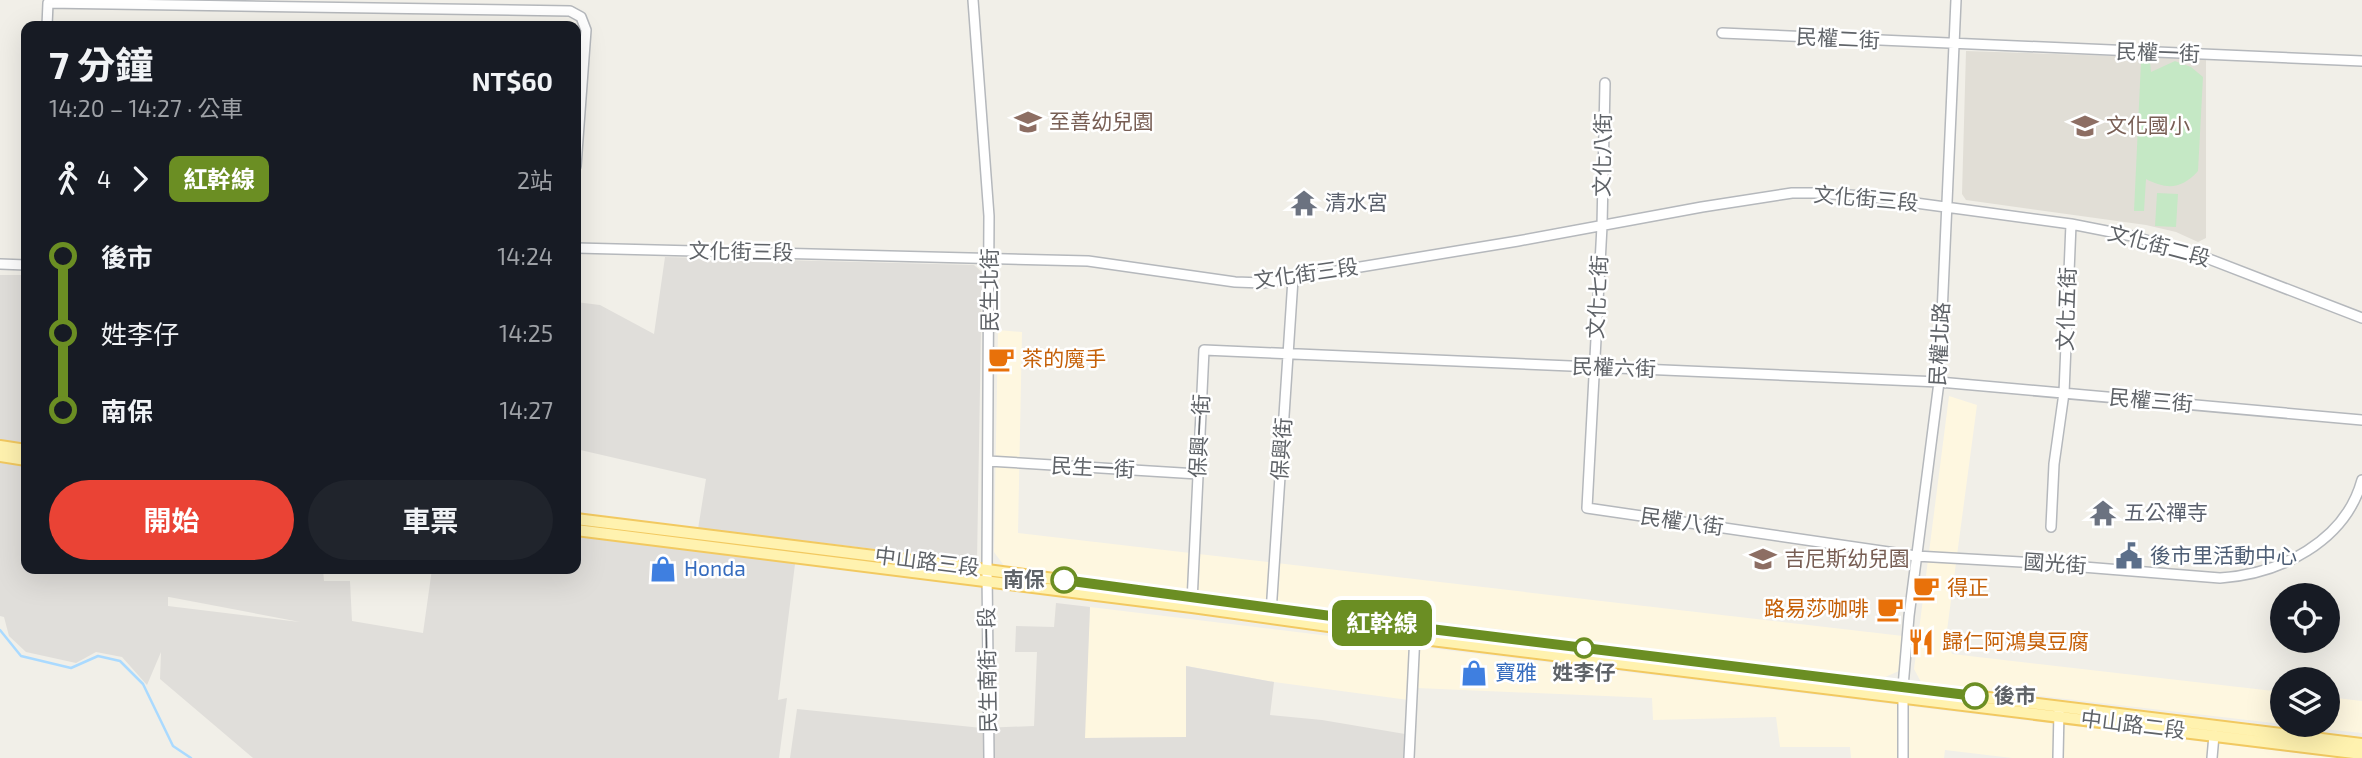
<!DOCTYPE html>
<html lang="zh-TW">
<head>
<meta charset="utf-8">
<style>
  body { margin:0; font-family:"Exo 2","Noto Sans TC",sans-serif; background:#20242c; color:#f1f3f6; height:100vh; display:flex; flex-direction:column; font-size:26px; white-space:nowrap }
  * { box-sizing:border-box; margin:0 }
  p { font-size:23px; color:#9ea1a6 }
  .icon { flex:none; width:38px; height:38px; fill:none; stroke:currentColor; stroke-width:2; stroke-linecap:round; stroke-linejoin:round }
  .map { position:relative; flex:1; overflow:hidden }
  .panel { position:absolute; left:21px; top:21px; width:560px; height:553px; display:flex; flex-direction:column; background:#171b24; border-radius:14px; box-shadow:0 7px 28px #0002 }
  .panel>* { flex:none }
  .badge { padding:0 14px; border-radius:10px; font-size:24px; line-height:46px }
  .buttons { position:absolute; left:2270px; top:583px; display:grid; gap:14px }
  .buttons a { display:grid; place-items:center; width:70px; height:70px; border-radius:50%; background:#171b24; box-shadow:0 7px 28px #0002; font-size:35px }
  .map>.badge { position:absolute; translate:-50% -50%; box-shadow:0 0 0 4px #fff }
  .legs { display:flex; align-items:center; gap:10px; height:77px; padding:0 28px; font-size:23px }
  .legs p { margin-inline-start:auto }
  .summary { display:flex; align-items:center; justify-content:space-between; height:119px; padding:0 28px }
  h1 { font-size:38px; font-weight:700; line-height:52px }
  .action { display:flex; gap:14px; margin-top:auto; padding:14px 28px }
  .action a { flex:1; height:80px; border-radius:42px; background:#ea4335; color:#fff; font-size:28px; font-weight:700; line-height:80px; text-align:center }
  .action a+a { background:#20242c; color:#f1f3f6 }
  ul { padding:0 28px; list-style:none }
  li { display:flex; align-items:center; gap:24px; height:77px; font-size:26px }
  li i { display:grid; place-items:center; width:10px; height:100%; margin:0 9px; background:currentColor }
  li i::after { content:''; width:18px; height:18px; margin:-9px; border:5px solid; border-radius:50%; background:#171b24 }
  li p { margin-inline-start:auto }
  li:first-child i { background:linear-gradient(#0000 50%,currentColor 0) }
  li:last-child i { background:linear-gradient(currentColor 50%,#0000 0) }
  .map>svg:first-child { display:block }
  .commercial { fill:#fef7e0 }
  .industrial { fill:#e0deda; fill-rule:evenodd }
  .education { fill:#e1ded6 }
  .green { fill:#c5e8c5 }
  .lines { fill:none; stroke-linecap:round; stroke-linejoin:round }
  .stream { stroke:#aadaff; stroke-width:2.5 }
  .minor-casing { stroke:#b5b8bc; stroke-width:12 }
  .major-casing { stroke:#f2c960; stroke-width:14 }
  .minor { stroke:#fff; stroke-width:9 }
  .major { stroke:#fff2af; stroke-width:10 }
  .line-1-casing { stroke:#fff; stroke-width:16 }
  .line-1 { stroke:#6b8e23; stroke-width:10 }
  .stop-1-dot { fill:#fff; stroke:#6b8e23; stroke-width:3.5 }
  .labels { text-anchor:middle; stroke-width:5; stroke-linejoin:round; paint-order:stroke }
  .street-label { font-size:21px; fill:#5f6368; stroke:#fff }
  .education-label { font-size:21px; fill:#785e54; stroke:#fff; text-anchor:start }
  .worship-label { font-size:21px; fill:#5b616d; stroke:#fff; text-anchor:start }
  .food-label { font-size:21px; fill:#c56008; stroke:#fff; text-anchor:start }
  .service-label { font-size:21px; fill:#4e5e75; stroke:#fff; text-anchor:start }
  .shop-label { font-size:21px; fill:#366cbe; stroke:#fff; text-anchor:start }
  .stop-label { font-size:21px; font-weight:bold; fill:#5f6368; stroke:#fff; text-anchor:end }
</style>
</head>
<body>
<div class="map">
<svg width="2362" height="758" viewBox="0 0 2362 758">
  <rect width="100%" height="100%" fill="#f1efe8"/>
  <path class="commercial" d="M998,330L1022,332L1018,533L1903,636L1899,671L1883,678L1005,567L994,552Z
    M1949,396L1977,405L1946,638L1952,654L2282,692V724L1921,682L1914,669Z
    M1090,607L2337,758H2012L1945,750L1944,758H1851L1850,747H1780L1776,717L1653,720L1652,698L1417,688L1416,701L1274,682L1187,666L1186,737L1084,738Z
    M2328,697L2362,701V733L2286,725L2328,724Z"/>
  <path class="industrial" d="M576,256H578L576,302L600,305L654,334L665,257L974,265L982,272L977,561L798,540L778,700L787,698L779,758H253L160,679L161,652L147,685L122,657L96,652L76,663L26,652L9,636L4,617L0,616V275H26V569H323L324,581H350L352,621L423,633L432,569H576V513L698,529L706,479L576,449ZM168,597H169L300,622L168,606Z
    M1056,603L1090,607L1085,738L1186,737V666L1274,682L1270,715L1322,720L1405,734L1404,758H790L797,709L982,728L1034,726L1037,652H1015L1016,626L1054,627Z"/>
  <path class="education" d="M1966,51L2206,59V238L2198,242L2176,232L2146,225L1966,200L1962,194Z"/>
  <path class="green" d="M2175,61L2191,67L2203,77L2198,171C2182,189 2167,190 2146,179L2144,211H2134L2141,62H2150L2151,72Z
    M2157,193L2178,194L2176,227L2155,226Z"/>
  <g class="lines">
    <path class="stream" d="M0,630L21,656L71,668L98,656L120,661L143,684L173,746L191,758"/>
    <g class="minor-casing">
      <path id="minor" d="M973,0L989,216L987,570L989,758
        M47,26L48,3L570,11L581,17L586,30L576,166
        M1722,33L2362,61
        M1605,83L1602,226L1587,508L1916,556L2021,562L2220,578C2280,574 2345,542 2362,480
        M576,248L1088,261L1235,282L1263,283L1518,241L1702,207L1792,193H1815L1864,196L2071,224L2132,236L2209,259L2362,318
        M0,264L26,265
        M988,461L1198,474
        M2051,527L2054,464L2064,393L2071,224
        M1192,602L1204,350L1939,382L2362,420
        M1271,613L1293,279
        M1409,758L1415,634
        M1903,758V687L1909,616L1939,382L1956,0
        M2058,758L2059,711
        M2212,758L2214,735"/>
    </g>
    <g class="major-casing">
      <path id="major" d="M0,446L26,450
        M0,456L26,460
        M576,519L987,570L1390,624L2362,744
        M576,530L1192,607L1415,638L2362,754"/>
    </g>
    <use href="#minor" class="minor"/>
    <use href="#major" class="major"/>
  </g>
  <g class="lines">
    <g class="line-1-casing">
      <path id="line-1" d="M1064,580L1390,624L1975,696"/>
    </g>
    <use href="#line-1" class="line-1"/>
  </g>
  <defs>
    <g id="school-bare" transform="scale(2.1)"><path d="M0-5L7-2L0 1L-7-2ZM-4 1L0 2.5L4 1V4Q0 6-4 4Z" fill="#8d6e63" stroke="#fff" stroke-width="2.5" paint-order="stroke"/></g>
    <g id="temple-bare" transform="scale(2.1)"><path d="M0-6L5-2H3V0L6.5 2.5H4V6H1.5V3h-3V6H-4V2.5H-6.5L-3 0V-2H-5Z" fill="#6b7280" stroke="#fff" stroke-width="2.5" paint-order="stroke"/></g>
    <g id="cafe-bare" transform="scale(2.1)"><path d="M-5.5-4.5H6V0H3Q3 3.5 0 3.5H-2.5Q-5.5 3.5-5.5 0ZM3-3.2v2h1.7v-2ZM-6 4.5H4V6H-6Z" fill="#e8710a" stroke="#fff" stroke-width="2.5" paint-order="stroke"/></g>
    <g id="civic-bare" transform="scale(2.1)"><path d="M-.6-6.5H3V-4.5H.6V-3L4-1V1h2V6H-6V1h2V-1L-.6-3ZM-1.2 2.5V6h2.4V2.5Z" fill="#5c6f8a" stroke="#fff" stroke-width="2.5" paint-order="stroke"/></g>
    <g id="shop-bare" transform="scale(2.1)"><path d="M-5-2.5h2.3a2.7 3.5 0 0 1 5.4 0H5L5.5 6h-11ZM-1.5-2.5h3a1.5 2.3 0 0 0-3 0Z" fill="#3f7fe0" stroke="#fff" stroke-width="2.5" paint-order="stroke"/></g>
    <g id="restaurant-bare" transform="scale(2.1)"><path d="M-5-6h1v4h1v-4h1v4h1v-4h1v5L-1.5 .5V6h-2V.5L-5-1ZM5-6V6H3V1.5H1.5Q1.5-4 5-6Z" fill="#e8710a" stroke="#fff" stroke-width="2.5" paint-order="stroke"/></g>
  </defs>
  <g fill-rule="evenodd">
    <use href="#school-bare" x="1028" y="122"/>
    <use href="#school-bare" x="2085" y="126"/>
    <use href="#temple-bare" x="1304" y="203"/>
    <use href="#cafe-bare" x="1001" y="359"/>
    <use href="#temple-bare" x="2103" y="513"/>
    <use href="#civic-bare" x="2129" y="556"/>
    <use href="#school-bare" x="1763" y="559"/>
    <use href="#shop-bare" x="663" y="569"/>
    <use href="#cafe-bare" x="1926" y="588"/>
    <use href="#cafe-bare" x="1890" y="609"/>
    <use href="#restaurant-bare" x="1921" y="642"/>
    <use href="#shop-bare" x="1474" y="673"/>
  </g>
  <g class="stop-1-dot">
    <circle cx="1064" cy="580" r="12"/>
    <circle cx="1584" cy="648" r="9"/>
    <circle cx="1975" cy="696" r="12"/>
  </g>
  <g class="labels">
    <g class="street-label">
      <text transform="translate(1838 39) rotate(3)" y="7">民權二街</text>
      <text transform="translate(2158 53) rotate(2)" y="7">民權一街</text>
      <text transform="translate(1603 155) rotate(-89)" y="7">文化八街</text>
      <text transform="translate(1866 199) rotate(5)" y="7">文化街三段</text>
      <text transform="translate(2159 246) rotate(15)" y="7">文化街二段</text>
      <text transform="translate(741 252) rotate(1)" y="7">文化街三段</text>
      <text transform="translate(1306 274) rotate(-8)" y="7">文化街三段</text>
      <text transform="translate(990 290) rotate(-90)" y="7">民生北街</text>
      <text transform="translate(1598 297) rotate(-87)" y="7">文化七街</text>
      <text transform="translate(2067 309) rotate(-88)" y="7">文化五街</text>
      <text transform="translate(1940 344) rotate(-87)" y="7">民權北路</text>
      <text transform="translate(1614 368) rotate(2)" y="7">民權六街</text>
      <text transform="translate(2151 401) rotate(5)" y="7">民權三街</text>
      <text transform="translate(1200 436) rotate(-87)" y="7">保興一街</text>
      <text transform="translate(1282 449) rotate(-86)" y="7">保興街</text>
      <text transform="translate(1093 468) rotate(3)" y="7">民生一街</text>
      <text transform="translate(1682 522) rotate(8)" y="7">民權八街</text>
      <text transform="translate(927 562) rotate(7)" y="7">中山路三段</text>
      <text transform="translate(2055 564) rotate(4)" y="7">國光街</text>
      <text transform="translate(988 670) rotate(-91)" y="7">民生南街一段</text>
      <text transform="translate(2133 725) rotate(7)" y="7">中山路二段</text>
    </g>
    <g class="education-label">
      <text x="1049" y="129">至善幼兒園</text>
      <text x="2106" y="133">文化國小</text>
      <text x="1784" y="566">吉尼斯幼兒園</text>
    </g>
    <g class="worship-label">
      <text x="1325" y="210">清水宮</text>
      <text x="2124" y="520">五公禪寺</text>
    </g>
    <g class="food-label">
      <text x="1022" y="366">茶的魔手</text>
      <text x="1947" y="595">得正</text>
      <text x="1869" y="616" text-anchor="end">路易莎咖啡</text>
      <text x="1942" y="649">歸仁阿鴻臭豆腐</text>
    </g>
    <g class="service-label">
      <text x="2150" y="563">後市里活動中心</text>
    </g>
    <g class="shop-label">
      <text x="684" y="576">Honda</text>
      <text x="1495" y="680">寶雅</text>
    </g>
    <g class="stop-label">
      <text x="1045" y="587">南保</text>
      <text x="1584" y="680" text-anchor="middle">姓李仔</text>
      <text x="1994" y="703" text-anchor="start">後市</text>
    </g>
  </g>
</svg>
<div class="buttons">
<a><svg class="icon" aria-label="locate" viewBox="0 0 24 24"><circle cx="12" cy="12" r="6"/><path d="M12 2v4M12 18v4M2 12h4M18 12h4"/></svg></a>
<a><svg class="icon" aria-label="layers" viewBox="0 0 24 24"><path d="M12 4l9 5-9 5-9-5zM3 14l9 5 9-5"/></svg></a>
</div>
<b class="badge" style="left:1382px;top:623px;background:#6b8e23;color:#fff">紅幹線</b>
<section class="panel">
<div class="summary"><div><h1>7 分鐘</h1><p>14:20 – 14:27 · 公車</p></div><b>NT$60</b></div>
<div class="legs"><svg class="icon" aria-label="walk" viewBox="0 0 24 24"><circle cx="13" cy="4" r="2"/><path d="M13 8l-2 6 4 7M11 14l-3 7M7 12l3-4h3l4 4"/></svg>4<svg class="icon" aria-label="forward" viewBox="0 0 24 24"><path d="M9 5l7 7-7 7"/></svg><b class="badge" style="background:#6b8e23;color:#fff">紅幹線</b><p>2站</p></div>
<ul>
<li><i style="color:#6b8e23"></i><b>後市</b><p>14:24</p></li>
<li><i style="color:#6b8e23"></i><span>姓李仔</span><p>14:25</p></li>
<li><i style="color:#6b8e23"></i><b>南保</b><p>14:27</p></li>
</ul>
<div class="action"><a>開始</a><a>車票</a></div>
</section>
</div>
</body>
</html>
